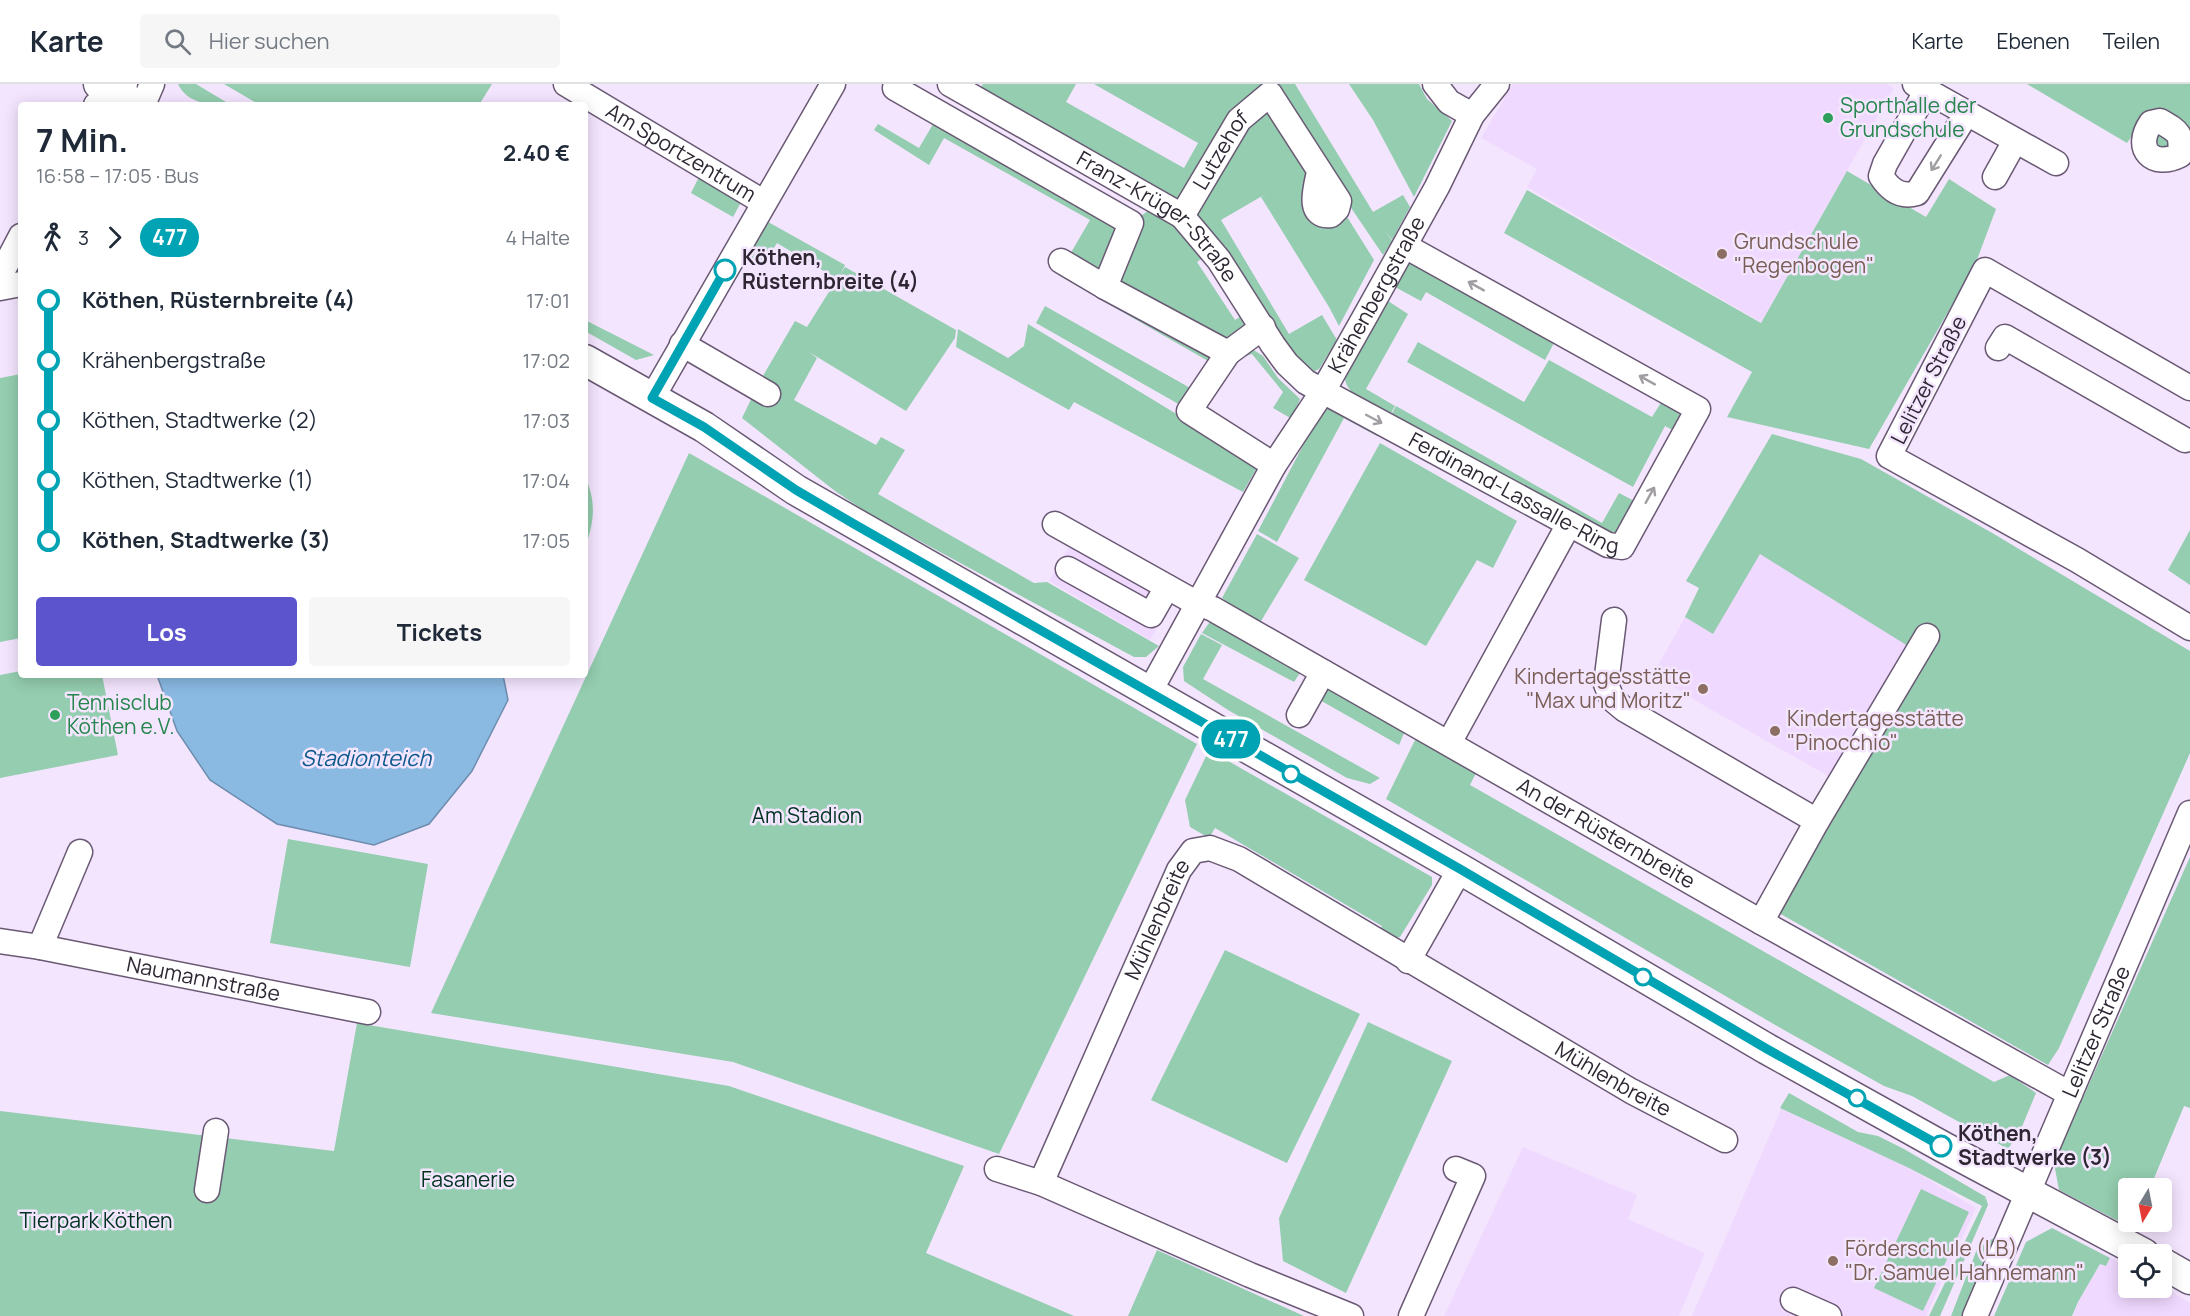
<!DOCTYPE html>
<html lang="de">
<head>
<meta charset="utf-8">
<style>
  body { margin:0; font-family:Manrope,sans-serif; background:#f6f6f7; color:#1f2937; height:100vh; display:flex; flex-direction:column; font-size:22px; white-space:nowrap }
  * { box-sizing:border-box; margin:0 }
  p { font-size:20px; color:#747a83 }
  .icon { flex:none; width:33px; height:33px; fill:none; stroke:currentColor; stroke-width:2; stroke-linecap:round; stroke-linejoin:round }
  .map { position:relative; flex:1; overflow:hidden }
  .side { position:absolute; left:18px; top:18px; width:570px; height:576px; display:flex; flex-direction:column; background:#fff; border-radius:6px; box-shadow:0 3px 15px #0003 }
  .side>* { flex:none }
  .badge { padding:0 12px; border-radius:20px; font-size:21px; line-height:39px }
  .needle { width:39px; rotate:190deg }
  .fabs { position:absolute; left:2118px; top:1094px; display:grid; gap:12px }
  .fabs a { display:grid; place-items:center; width:54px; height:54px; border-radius:6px; background:#fff; box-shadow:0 3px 15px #0003; font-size:30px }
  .map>.badge { position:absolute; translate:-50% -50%; box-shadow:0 0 0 3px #fff }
  .legs { display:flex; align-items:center; gap:9px; height:66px; padding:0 18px; font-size:20px }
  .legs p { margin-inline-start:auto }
  .head { display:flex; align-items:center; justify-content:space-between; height:102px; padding:0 18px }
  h1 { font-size:33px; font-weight:700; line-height:45px }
  .primary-button { display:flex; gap:12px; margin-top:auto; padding:12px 18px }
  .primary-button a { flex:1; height:69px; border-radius:6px; background:#5c54cc; color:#fff; font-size:24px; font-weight:700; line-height:69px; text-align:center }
  .primary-button a+a { background:#f6f6f7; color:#1f2937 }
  ul { padding:0 18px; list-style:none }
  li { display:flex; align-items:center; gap:21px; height:60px; font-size:22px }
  li i { display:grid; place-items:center; width:9px; height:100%; margin:0 8px; background:currentColor }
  li i::after { content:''; width:15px; height:15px; margin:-8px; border:4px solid; border-radius:50%; background:#fff }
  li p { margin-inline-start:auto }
  li:first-child i { background:linear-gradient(#0000 50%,currentColor 0) }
  li:last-child i { background:linear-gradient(currentColor 50%,#0000 0) }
  header { display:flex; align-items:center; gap:36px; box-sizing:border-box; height:84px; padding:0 30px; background:#fff; border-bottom:2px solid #e0e1e3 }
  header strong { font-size:28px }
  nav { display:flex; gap:33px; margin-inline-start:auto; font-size:21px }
  .search { width:420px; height:54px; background:#f6f6f7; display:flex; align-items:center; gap:15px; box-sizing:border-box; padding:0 21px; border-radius:6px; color:#747a83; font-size:22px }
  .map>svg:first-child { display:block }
  .built { fill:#f0d9ff }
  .green { fill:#94cdaf }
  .water { fill:#8ab9e2; stroke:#6e8dae; stroke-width:1.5 }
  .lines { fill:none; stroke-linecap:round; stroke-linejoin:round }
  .minor-casing { stroke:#6a5974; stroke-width:27 }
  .major-casing { stroke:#6a5974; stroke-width:33 }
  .minor { stroke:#fff; stroke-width:24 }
  .major { stroke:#fff; stroke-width:30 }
  .oneway { stroke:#a19ea3 }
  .line-1-casing { stroke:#fff; stroke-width:14 }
  .line-1 { stroke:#00a3b4; stroke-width:9 }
  .leisure-dot { fill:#2e9e5b; stroke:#f4e5fe; stroke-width:2 }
  .education-dot { fill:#8d6e63; stroke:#f4e5fe; stroke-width:2 }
  .stop-1-dot { fill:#fff; stroke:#00a3b4; stroke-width:3 }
  .labels { text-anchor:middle; stroke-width:5; stroke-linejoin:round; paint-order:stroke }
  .leisure-label { font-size:21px; fill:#27864d; stroke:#f4e5fe; text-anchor:start }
  .street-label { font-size:21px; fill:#2e2733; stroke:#f4e5fe }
  .education-label { font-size:21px; fill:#785e54; stroke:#f4e5fe; text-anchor:start }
  .stop-label { font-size:21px; font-weight:bold; fill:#2e2733; stroke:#f4e5fe; text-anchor:start }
  .park-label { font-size:21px; fill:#00331f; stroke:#f4e5fe }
  .water-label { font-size:22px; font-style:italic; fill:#0e5a8d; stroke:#f4e5fe }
</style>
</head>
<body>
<header>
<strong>Karte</strong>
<div class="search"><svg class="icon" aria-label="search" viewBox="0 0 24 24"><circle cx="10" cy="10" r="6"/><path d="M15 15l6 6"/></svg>Hier suchen</div>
<nav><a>Karte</a><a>Ebenen</a><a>Teilen</a></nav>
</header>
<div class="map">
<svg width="2190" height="1232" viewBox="0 0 2190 1232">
  <rect width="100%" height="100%" fill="#f4e5fe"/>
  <path class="built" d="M1513,0H1887L1894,4L1761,238L1527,103L1537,85L1481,54Z
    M1740,436L1922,540L1835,696L1698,618L1653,590Z
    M1072,458L1174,516L1150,556L1049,497Z
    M1781,1025L1909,1084L1976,1124L1926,1232H1692Z
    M1523,1063L1637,1111L1628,1135L1705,1169L1679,1232H1444Z
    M2111,1174L2128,1184V1203L2162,1202L2190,1219V1232H2073L2078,1218L2100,1180L2106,1182Z"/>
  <path class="green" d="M178,0H196L231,21C212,21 188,21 178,0Z
    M224,0H492L479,21H260Z
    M983,0H1076L1066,18L1184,84L1198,59L1094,0H1264L1374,176L1339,242L1329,223L1261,113L1269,108L1221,136L1289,250L1322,231L1337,256L1319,285L1308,290L1213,167L1197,178L1235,236L1251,226L1262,243L1189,326L1036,239L1045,222L1192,305L1208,277L1058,191L1090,136L944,54L929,81L874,46L878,40L919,64L939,30L945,34L936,50L946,34L1131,139L1166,114L1122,84L979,7Z
    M1276,0H1295L1373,128L1403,111L1410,123L1392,156L1385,146L1392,157L1383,171L1343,112Z
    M1349,0H1419L1427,15L1452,37L1414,113L1373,36Z
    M2027,0H2190V76H2157L2146,32L2127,59Z
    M703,85L746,109L733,133L691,109Z
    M1847,87L1926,133L1949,95L1996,125L1975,181L1869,365L1727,333L1752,288L1504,149L1527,106L1761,239Z
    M761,134L845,181L840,191L845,183L956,246L955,254L906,327L809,268L817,274L794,316L876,361L881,353L905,366L878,410L1034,499L1047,498L1159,562L1146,573H1134L866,428L835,407L742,334L760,297L795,237L807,243L837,195L777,159L762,183L740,170Z
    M1410,177L1555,257L1545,276L1426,208L1421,217L1395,203Z
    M1388,217L1408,230L1366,305L1395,322L1390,331C1375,322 1348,314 1345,295Z
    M585,236L654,271L636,276L585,247Z
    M1028,240L1259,380L1243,408L1074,318L1069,326L956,263L958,245L1008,274L1024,262Z
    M1418,258L1524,318L1549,276L1652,333L1662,317L1679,326L1687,338L1680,350L1665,342L1633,403L1407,278Z
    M1252,265L1263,272L1278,294L1300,315L1292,335L1273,324L1283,308L1252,270L1229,278Z
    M21,290V554L0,558V294Z
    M1332,317L1385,340L1377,352L1344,334L1277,458L1258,447L1306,356Z
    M1396,322L1602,439L1619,409L1644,422L1622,462L1386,340Z
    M1772,350L1861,375L1994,450L2190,567V669L2059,964L2048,981L1777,828L1924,572L1760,470L1713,550L1685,533L1699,504L1686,497Z
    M1380,359L1517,437L1493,484L1477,476L1426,562L1304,496Z
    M689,369L1197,660L999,1070L733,978L431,929Z
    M585,393C597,418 594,439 585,464Z
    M2190,446V501L2168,486Z
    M1257,450L1299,474L1258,542L1222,514Z
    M1211,536L1302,586L1294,598L1202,549Z
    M1201,550L1222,561L1203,595L1380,694L1370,700L1347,694L1228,626L1184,597L1183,583Z
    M21,587V591H102L118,671L0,694V591Z
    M1326,600L1405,647L1399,661L1318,615Z
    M1417,652L1478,685L1470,701L1994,998L2010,991L2036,1009L2021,1045L2008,1065L1912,1012L1884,1002L1784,946L1386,715Z
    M1209,666L1432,793V801L1400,853L1392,854L1379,848L1382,842L1215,744L1209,754L1190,743L1185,716Z
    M288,755L428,780L410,883L270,859Z
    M2190,773V1024L2184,1022L2150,1104H2128V1120L2120,1138L2059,1106L2054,1079Z
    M1225,866L1360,930L1287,1079L1151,1016Z
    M1368,938L1452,977L1346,1209L1283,1177L1279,1134Z
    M357,939L729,1002L964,1082L926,1169L1074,1232H0V1027L334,1067Z
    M1789,1009L1858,1048L1878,1052L1904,1065L1986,1113L1984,1116L1986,1114L1988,1121L1940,1232H1929L1982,1122L1909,1084L1780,1024Z
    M1921,1105L1969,1128L1923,1227L1874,1204Z
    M2052,1144L2110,1174L2106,1182L2100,1180L2078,1218L2072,1232H1994L2026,1158Z
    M1998,1151L1965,1232H1951L1977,1165Z
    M1157,1166L1304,1232H1128Z"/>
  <path class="water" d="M157,591H503L508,616L472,687L429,740L374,761L277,740L210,696L177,647Z"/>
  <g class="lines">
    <g class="minor-casing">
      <g id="minor">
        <path id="s1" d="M566,0L763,118"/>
        <path d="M898,0L895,4L1131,139L1105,203"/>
        <path id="s2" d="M950,0L1182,132L1219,176L1273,261L1287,280L1306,298L1608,461L1622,463L1698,325L1405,162"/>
        <path d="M1435,0L1449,18L1472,31"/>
        <path d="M1915,0L2056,79"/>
        <path d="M1927,6L1885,80L1881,92C1890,106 1900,114 1917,109L1967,29"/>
        <path d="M96,21L118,10L125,0"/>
        <path d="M143,21L152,0"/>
        <path d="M2160,37C2179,48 2182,49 2180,71C2153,85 2133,65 2151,39Z"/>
        <path d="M1995,93L2015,57"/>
        <path id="s3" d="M1182,132L1239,36L1270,10L1339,117L1337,125L1331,131C1306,134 1316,103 1319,88"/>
        <path d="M1061,177L1105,203L1228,269"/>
        <path d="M0,192L21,152"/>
        <path d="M0,204L21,200"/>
        <path d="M1263,243L1228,269L1189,327L1274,381"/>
        <path d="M682,260L768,310"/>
        <path d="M1998,264L2005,253L2185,356"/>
        <path d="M2190,304L1985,186L1889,372L2077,476L2190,544"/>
        <path d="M652,314L833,0"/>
        <path id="s4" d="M1055,440L1189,515L1213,525L1761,838L2070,1010"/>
        <path d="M1068,485L1151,531L1167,503"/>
        <path d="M1614,536L1606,600L1612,615L1624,625L1817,737"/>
        <path id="s5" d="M1149,609L1274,381L1323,307L1367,229L1437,103L1472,31L1497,0"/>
        <path d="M1299,631L1323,588"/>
        <path d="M1449,659L1569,440"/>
        <path d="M1761,838L1817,737L1927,552"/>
        <path id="s6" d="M0,857L40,863L368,928"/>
        <path d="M40,863L80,768"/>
        <path d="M1408,877L1460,785"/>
        <path d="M997,1085L1041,1099L1250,1191L1351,1232"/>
        <path id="s7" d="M1041,1099L1179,786L1193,767L1210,764L1239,775L1631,1007L1725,1056"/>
        <path d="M207,1106L216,1047"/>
        <path d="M1793,1216L1829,1232"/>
        <path d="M1411,1232L1473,1092L1456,1085"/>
        <path id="s8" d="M1975,1232L2190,729"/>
      </g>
    </g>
    <g class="major-casing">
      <path id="major" d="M99,0L137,21
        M585,276L704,343L796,406L1460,785L1767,965L1943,1063L2144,1170
        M2162,1179L2190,1195"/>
    </g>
    <use href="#minor" class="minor"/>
    <use href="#major" class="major"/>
  </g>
  <defs><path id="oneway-shaft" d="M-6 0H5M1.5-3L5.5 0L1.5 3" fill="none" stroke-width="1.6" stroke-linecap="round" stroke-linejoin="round" transform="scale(1.5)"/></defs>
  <g class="oneway">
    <use href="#oneway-shaft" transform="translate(1936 79) rotate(122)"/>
    <use href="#oneway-shaft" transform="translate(1476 202) rotate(-151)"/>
    <use href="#oneway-shaft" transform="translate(1647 296) rotate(-151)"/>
    <use href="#oneway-shaft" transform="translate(1374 335) rotate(28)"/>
    <use href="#oneway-shaft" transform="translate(1650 411) rotate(-61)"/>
  </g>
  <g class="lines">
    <g class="line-1-casing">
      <path id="line-1" d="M725,186L652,314L704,343L796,406L854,440L1460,785L1767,965L1941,1062"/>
    </g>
    <use href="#line-1" class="line-1"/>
  </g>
  <g class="leisure-dot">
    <circle cx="1828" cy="34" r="6"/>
    <circle cx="55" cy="631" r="6"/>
  </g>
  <g class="education-dot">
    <circle cx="1722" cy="170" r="6"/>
    <circle cx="1703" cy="605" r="6"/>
    <circle cx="1775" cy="647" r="6"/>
    <circle cx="1833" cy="1177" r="6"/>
  </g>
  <g class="stop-1-dot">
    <circle cx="725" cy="186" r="10"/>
    <circle cx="1291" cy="690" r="8"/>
    <circle cx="1643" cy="893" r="8"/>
    <circle cx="1857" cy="1014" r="8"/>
    <circle cx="1941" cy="1062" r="10"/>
  </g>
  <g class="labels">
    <g class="leisure-label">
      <text x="1840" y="29">Sporthalle der<tspan x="1840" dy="24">Grundschule</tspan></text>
      <text x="67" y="626">Tennisclub<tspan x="67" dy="24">Köthen e.V.</tspan></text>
    </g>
    <g class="street-label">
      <text dy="7" stroke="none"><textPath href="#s1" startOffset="134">Am Sportzentrum</textPath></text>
      <text dy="7" stroke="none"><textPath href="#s3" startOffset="76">Lutzehof</textPath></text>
      <text dy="7" stroke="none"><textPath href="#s2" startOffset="248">Franz-Krüger-Straße</textPath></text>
      <text dy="7" stroke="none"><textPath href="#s5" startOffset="459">Krähenbergstraße</textPath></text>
      <text transform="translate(1929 296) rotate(-63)" y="7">Lelitzer Straße</text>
      <text dy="7" stroke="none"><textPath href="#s2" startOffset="711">Ferdinand-Lassalle-Ring</textPath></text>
      <text dy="7" stroke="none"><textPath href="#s4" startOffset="632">An der Rüsternbreite</textPath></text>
      <text dy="7" stroke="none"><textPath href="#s7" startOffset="288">Mühlenbreite</textPath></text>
      <text dy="7" stroke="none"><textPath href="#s6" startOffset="207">Naumannstraße</textPath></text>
      <text dy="7" stroke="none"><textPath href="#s8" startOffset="309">Lelitzer Straße</textPath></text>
      <text dy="7" stroke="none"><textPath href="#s7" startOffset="848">Mühlenbreite</textPath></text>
    </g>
    <g class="education-label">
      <text x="1734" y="165">Grundschule<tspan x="1734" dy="24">"Regenbogen"</tspan></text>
      <text x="1691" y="600" text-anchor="end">Kindertagesstätte<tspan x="1691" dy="24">"Max und Moritz"</tspan></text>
      <text x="1787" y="642">Kindertagesstätte<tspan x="1787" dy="24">"Pinocchio"</tspan></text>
      <text x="1845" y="1172">Förderschule (LB)<tspan x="1845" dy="24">"Dr. Samuel Hahnemann"</tspan></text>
    </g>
    <g class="stop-label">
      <text x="742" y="181">Köthen,<tspan x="742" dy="24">Rüsternbreite (4)</tspan></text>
      <text x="1958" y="1057">Köthen,<tspan x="1958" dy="24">Stadtwerke (3)</tspan></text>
    </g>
    <g class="park-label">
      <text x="807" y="739">Am Stadion</text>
      <text x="468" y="1103">Fasanerie</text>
      <text x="96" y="1144">Tierpark Köthen</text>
    </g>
    <g class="water-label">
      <text x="366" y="682">Stadionteich</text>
    </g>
  </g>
</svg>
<div class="fabs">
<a><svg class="needle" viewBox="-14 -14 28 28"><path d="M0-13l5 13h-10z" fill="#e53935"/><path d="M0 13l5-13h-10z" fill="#747a83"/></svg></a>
<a><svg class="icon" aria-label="locate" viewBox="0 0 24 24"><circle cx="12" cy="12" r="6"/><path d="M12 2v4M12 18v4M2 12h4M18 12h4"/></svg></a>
</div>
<b class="badge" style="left:1231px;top:655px;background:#00a3b4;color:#fff">477</b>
<section class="side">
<div class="head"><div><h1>7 Min.</h1><p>16:58 – 17:05 · Bus</p></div><b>2.40 €</b></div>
<div class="legs"><svg class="icon" aria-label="walk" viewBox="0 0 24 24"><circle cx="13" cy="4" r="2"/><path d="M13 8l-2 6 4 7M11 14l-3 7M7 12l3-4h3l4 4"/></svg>3<svg class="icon" aria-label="forward" viewBox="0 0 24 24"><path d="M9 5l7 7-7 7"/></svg><b class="badge" style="background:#00a3b4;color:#fff">477</b><p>4 Halte</p></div>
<ul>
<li><i style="color:#00a3b4"></i><b>Köthen, Rüsternbreite (4)</b><p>17:01</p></li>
<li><i style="color:#00a3b4"></i><span>Krähenbergstraße</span><p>17:02</p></li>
<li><i style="color:#00a3b4"></i><span>Köthen, Stadtwerke (2)</span><p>17:03</p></li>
<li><i style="color:#00a3b4"></i><span>Köthen, Stadtwerke (1)</span><p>17:04</p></li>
<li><i style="color:#00a3b4"></i><b>Köthen, Stadtwerke (3)</b><p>17:05</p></li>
</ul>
<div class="primary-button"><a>Los</a><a>Tickets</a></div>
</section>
</div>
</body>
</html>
